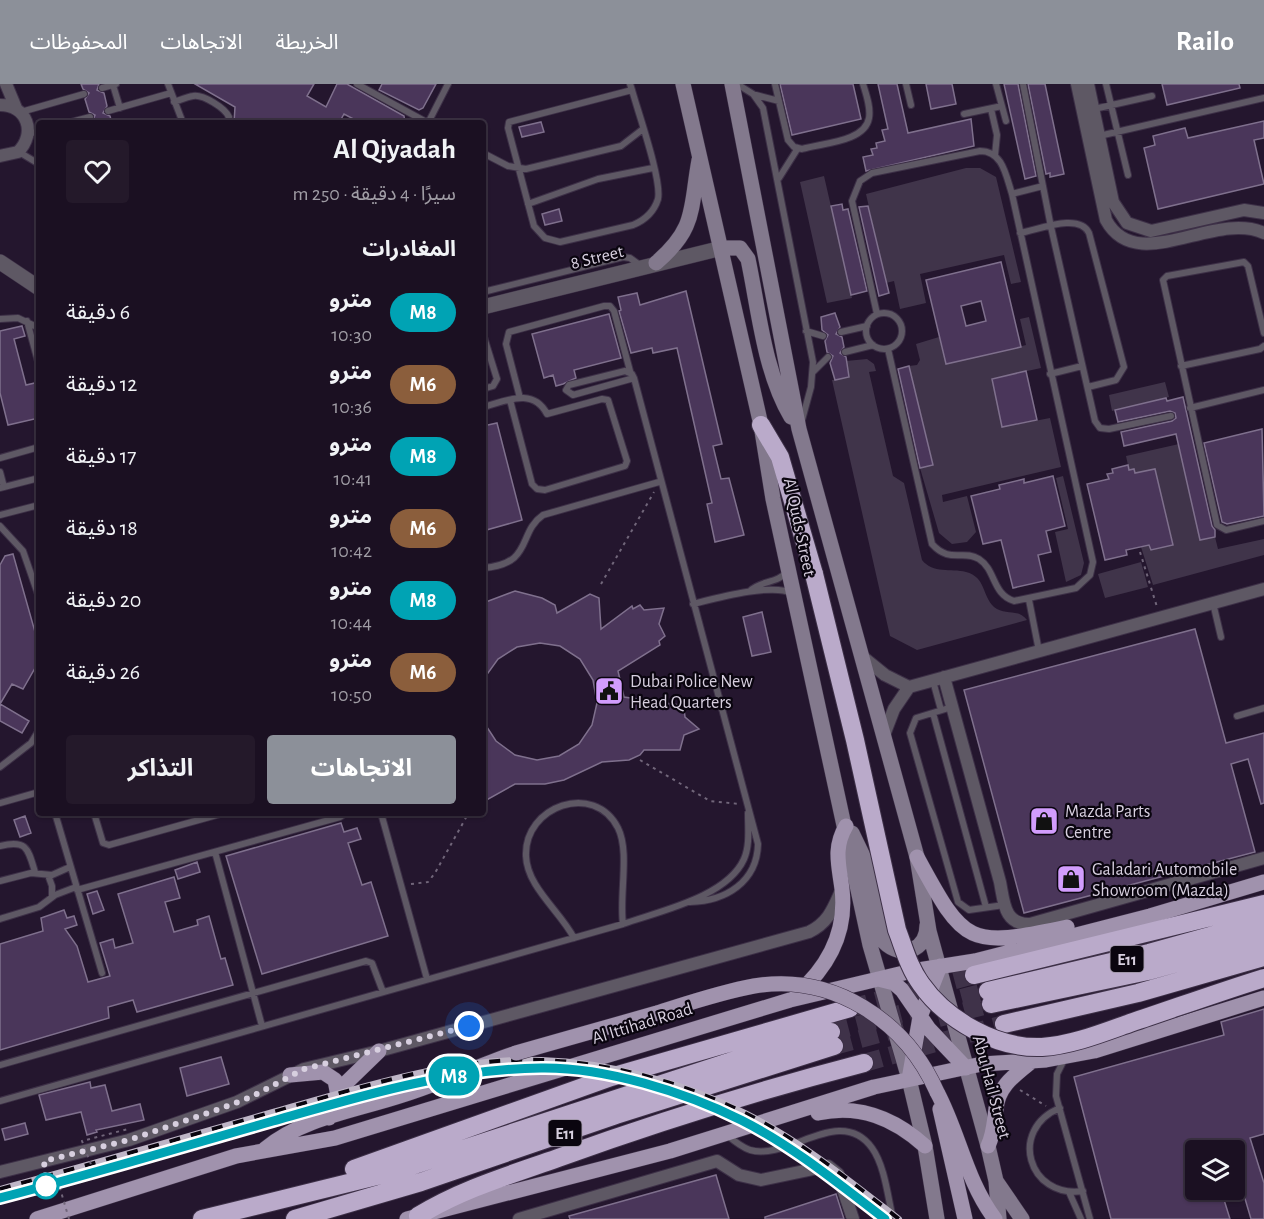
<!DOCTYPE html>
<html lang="ar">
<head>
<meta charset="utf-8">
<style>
  body { margin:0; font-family:"Alegreya Sans","Noto Sans Arabic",sans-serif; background:#24192a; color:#f1f3f6; direction:rtl; height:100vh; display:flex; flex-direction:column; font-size:22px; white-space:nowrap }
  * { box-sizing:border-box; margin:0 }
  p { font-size:20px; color:#a09da5 }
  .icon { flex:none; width:33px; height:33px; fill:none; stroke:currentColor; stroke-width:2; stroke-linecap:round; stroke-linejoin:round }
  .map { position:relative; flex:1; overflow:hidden; direction:ltr }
  .details { position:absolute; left:36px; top:36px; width:450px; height:696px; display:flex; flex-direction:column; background:#1b1022; border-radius:6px; box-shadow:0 2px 4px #0004,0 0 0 2px #393040; direction:rtl }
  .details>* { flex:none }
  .badge { padding:0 12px; border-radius:20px; font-size:21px; line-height:39px }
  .fabs { position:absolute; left:1185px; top:1056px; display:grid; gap:12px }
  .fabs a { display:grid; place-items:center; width:60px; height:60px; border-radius:6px; background:#1b1022; box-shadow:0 2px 4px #0004,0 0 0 2px #393040; font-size:30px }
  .you { position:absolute; width:30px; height:30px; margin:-15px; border:4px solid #fff; border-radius:50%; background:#1a73e8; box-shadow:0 0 0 9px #1a73e833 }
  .map>.badge { position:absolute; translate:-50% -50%; box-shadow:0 0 0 3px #fff }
  h2 { padding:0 30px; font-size:22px; line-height:54px }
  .round { display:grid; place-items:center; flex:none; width:63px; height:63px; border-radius:6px; background:#24192a }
  .overview { display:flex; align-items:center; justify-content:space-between; height:102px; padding:0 30px }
  h1 { font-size:28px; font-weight:700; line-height:45px }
  .cta { display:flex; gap:12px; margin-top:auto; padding:12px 30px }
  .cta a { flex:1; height:69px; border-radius:6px; background:#8c9099; color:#fff; font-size:24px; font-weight:700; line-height:69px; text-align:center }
  .cta a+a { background:#24192a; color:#f1f3f6 }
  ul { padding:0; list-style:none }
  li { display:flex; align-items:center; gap:18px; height:72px; padding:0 30px }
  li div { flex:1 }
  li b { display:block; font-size:22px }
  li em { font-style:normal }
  li .badge { min-width:66px; font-weight:700; text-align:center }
  header { display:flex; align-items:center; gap:36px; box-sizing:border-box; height:84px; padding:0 30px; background:#8c9099; color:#fff }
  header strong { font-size:28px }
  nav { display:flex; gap:33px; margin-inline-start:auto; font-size:21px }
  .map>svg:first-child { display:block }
  .green { fill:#40344a }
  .building { fill:#4a365a; stroke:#7f708d; stroke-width:1.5; fill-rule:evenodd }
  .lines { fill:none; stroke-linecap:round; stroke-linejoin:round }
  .motorway-tunnel { stroke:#3f3249; stroke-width:18; stroke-dasharray:18 9; stroke-linecap:butt }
  .service-casing { stroke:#3d3047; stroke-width:8 }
  .minor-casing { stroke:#3d3047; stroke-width:14 }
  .tertiary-casing { stroke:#3d3047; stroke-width:16 }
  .secondary-casing { stroke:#3d3047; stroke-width:16 }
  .primary-casing { stroke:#3d3047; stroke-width:16 }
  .motorway-casing { stroke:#3d3047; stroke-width:20 }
  .path { stroke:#71667a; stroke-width:2; stroke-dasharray:3 4.5; stroke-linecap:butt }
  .service { stroke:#5e5864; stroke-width:6 }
  .minor { stroke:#5e5864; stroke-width:12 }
  .tertiary { stroke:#5e5864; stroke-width:15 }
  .secondary { stroke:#83798d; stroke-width:15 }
  .primary { stroke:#a092ad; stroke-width:15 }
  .motorway { stroke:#baaaca; stroke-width:18 }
  .rail-casing { stroke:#beb5c6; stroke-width:6 }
  .rail { stroke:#0a050f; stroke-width:4; stroke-dasharray:11; stroke-linecap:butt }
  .primary-bridge-casing { stroke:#3d3047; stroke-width:16; stroke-linecap:butt }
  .motorway-bridge-casing { stroke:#3d3047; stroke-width:20; stroke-linecap:butt }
  .path-bridge { stroke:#71667a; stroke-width:2; stroke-dasharray:3 4.5; stroke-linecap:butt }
  .primary-bridge { stroke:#a092ad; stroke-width:15 }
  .motorway-bridge { stroke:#baaaca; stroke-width:18 }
  .line-casing { stroke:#fff; stroke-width:14 }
  .line { stroke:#00a3b4; stroke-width:9 }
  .walk { stroke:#d7cfdf; stroke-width:6; stroke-dasharray:0 10.8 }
  .stop-dot { fill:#fff; stroke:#00a3b4; stroke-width:3 }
  .labels { text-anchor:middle; stroke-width:4.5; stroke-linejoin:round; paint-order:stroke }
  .shield { fill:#0a050f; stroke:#9a92a1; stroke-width:1.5 }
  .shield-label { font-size:16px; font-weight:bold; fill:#d7cfdf }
  .street-label { font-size:18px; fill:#d7cfdf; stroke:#0a050f }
  .poi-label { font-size:18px; fill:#d7cfdf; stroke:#0a050f; text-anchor:start }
</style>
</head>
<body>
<header>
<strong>Railo</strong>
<nav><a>الخريطة</a><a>الاتجاهات</a><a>المحفوظات</a></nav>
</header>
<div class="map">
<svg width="1264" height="1135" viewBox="0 0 1264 1135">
  <rect width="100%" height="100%" fill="#24162e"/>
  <path class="green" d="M966,84H980L996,93L1021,198L1011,200L1004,171L920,190L926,219L900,225L894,197L886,199L866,110Z
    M824,92L852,214L827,219L800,98Z
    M1029,233L1041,284L992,295L1002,343L1050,334L1061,383L942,411L943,418L967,412L976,448L967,458L952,460L939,449L920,384L933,380L909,282L917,281L920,276L916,260L939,253L946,280L1026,261L1020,235Z
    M867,275L874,280L876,287L869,288L893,392L904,399L922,476C933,490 951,484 966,488C986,493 982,512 994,523C1005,532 1018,524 1027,536L917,566L890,552L832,296L849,293L846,277Z
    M1165,298L1169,313L1112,327L1109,311Z
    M1179,360L1200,456L1215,453L1218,465L1264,455V471L1153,501L1141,463L1149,461L1151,466L1173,460L1155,385L1135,389L1134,385L1129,386L1126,372Z
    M1063,392L1084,479L1081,491L1066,498L1055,448L1068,445L1056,394Z
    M1141,478L1148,503L1105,514L1098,490Z"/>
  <path class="building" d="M81,0H99L97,6L104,9L107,22L103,29L110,32L111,36L92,39L95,31L89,28L85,15L89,9L83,5Z
    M195,0H314L307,12L326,23L337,0H347L404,32L405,39H361L344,30L339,39H234L235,23Z
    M382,0H436L423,24L419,26L379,6Z
    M780,0H853L861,35L792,51Z
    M878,0H897L908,49L971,35L974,62L866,87L863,73L873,71L871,65L877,64L876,59L885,57L882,46L888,45Z
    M926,0H952L956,20L931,25Z
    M1004,0H1018L1036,92L1025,95Z
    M1028,0H1045L1064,90L1050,93V89L1046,90Z
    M1162,0H1239L1240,4L1167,21Z
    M1264,37V54L1254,56L1264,100L1158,125L1144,64L1155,61L1153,52L1185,44L1188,54Z
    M541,38L544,48L522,53L519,43Z
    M842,120L843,126L848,125L867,207L851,211L831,122Z
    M868,122L889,209L879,212L859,123Z
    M559,125L562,137L545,141L542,130Z
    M1001,178L1021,263L946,280L926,196ZM981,217L986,237L966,242L961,222Z
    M686,207L722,360L713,362L721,395L729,394L744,451L715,458L707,420L712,419L677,264L653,269L652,264L631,269L619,227L621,226L618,213L637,209L640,221Z
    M835,229L840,243L836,250L842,253L844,263L840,269L846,273L849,293L835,296L830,279L833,272L827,268L825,257L828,251L822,246L821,233Z
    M609,230L621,274L574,286L576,294L563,300L556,302L553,291L544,294L532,250Z
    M22,242L25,252L14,255L26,301L39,298V334L8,341L0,309V247Z
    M909,282L933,381L920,384L898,285Z
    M1026,287L1037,336L1002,343L992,295Z
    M1183,313L1212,442L1215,446V453L1200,456L1176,350L1124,362L1121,348L1172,337L1176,334L1175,329L1170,327L1118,338L1115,326L1166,314L1167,317Z
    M497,339L522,436L483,447V342Z
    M1262,345L1264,432L1227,440L1222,438L1204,359Z
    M1128,381L1129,386L1134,385L1135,389L1155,385L1173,461L1151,466L1149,461L1126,466L1127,471L1105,476L1087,400L1109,395L1107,390L1113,389L1112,385Z
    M1053,392L1065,442L1046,447L1051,468L1038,471L1044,497L1013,504L1001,456L983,460L971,412L1000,405L999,401L1024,395V399Z
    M13,470L39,562V577L23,605L12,600L0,620L29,637L22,649L0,637V481L5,472Z
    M515,507L542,514L555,521L557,529L590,510L599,514L601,545L632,522L633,525L640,521L644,526L664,524L659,540L665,552L659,557L660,561L618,587L624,613L679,621V625H684L685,633L699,645L684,651L680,666H644L640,671L629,676L602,678L564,696L545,700H515L483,718V637L496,657L515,671L537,676L559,672L579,660L592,641L597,619L593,596L580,575L560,562L540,559L517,563L498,575L483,596V519Z
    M762,528L771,568L752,572L743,533Z
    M1195,545L1226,659L1264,649V719L1261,720L1248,675L1231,680L1255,768L1024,829L964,606Z
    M25,732L31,749L20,753L14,736Z
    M341,739L344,748L357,744L361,755L348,759L362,801L371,798L388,852L262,890L226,772Z
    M197,778L200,788L178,795L175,786Z
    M174,793L180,814L165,818L174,848L198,841L197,836L209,832L221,875L225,874L233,901L137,928L133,916L108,923L109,934L0,966V860L43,847L41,834L64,826L67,834L74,832L77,841L65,845L77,862L88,898L110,892L100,859L113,855L115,864L133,859L118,810Z
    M97,807L104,826L93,830L87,810Z
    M1264,925V1050L1250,1054L1264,1099V1135H1251L1241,1101L1234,1102V1066H1196V1106H1221L1230,1135H1111L1074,993L1224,951L1221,938Z
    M221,973L229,1000L187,1012L180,984Z
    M90,998L91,1004L105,1001L112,1027L140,1020L144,1036L96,1046L97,1048L87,1051L81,1028L46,1036L39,1011Z
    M25,1039L28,1050L5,1056L2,1045Z
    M716,1091L729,1135H570L569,1132Z
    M836,1110L844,1135H765V1133Z"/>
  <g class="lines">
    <path class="motorway-tunnel" d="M850,924L974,891
      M831,948L988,907
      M834,962L991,920
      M864,979L1004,940"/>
    <g class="service-casing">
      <path id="service" d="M168,0L183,39
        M357,0L428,39
        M630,0L632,6C638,28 662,96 658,115C654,128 645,136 633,141L560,158L545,154L534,142L508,44L509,38L632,6
        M737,0L753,10L763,24L813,278L811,303L802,336
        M775,0L788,56L794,63L802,65C822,59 865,58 869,34C871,23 866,10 863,0
        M906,0L911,21
        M996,0L1006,37
        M1023,0L1051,143L1095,337L1100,344L1109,345L1171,332
        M1106,0L1128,91
        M113,1L120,24
        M102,4L116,0
        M756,11L779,17
        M174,18C180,16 187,13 193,12C203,10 225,24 229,33L227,39
        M991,25L997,51L995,71
        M1094,25L1152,12
        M108,27L171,9
        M21,28L84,10
        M964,30L1002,22
        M67,39L90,33
        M428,39L448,0
        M29,50L39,47
        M1099,52L1264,14
        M19,68L39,80
        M483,69L508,82L526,85L621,62L643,45
        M779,94L798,64
        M1012,110L1043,102
        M528,120L598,95L653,84
        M1020,149C1038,146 1079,128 1089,149L1124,283L1116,296L1088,303
        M483,208L623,173L630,174L641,182
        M866 247a18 18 0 1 1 36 0a18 18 0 1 1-36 0Z
        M877,230L852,117L860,97L872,89L980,67C1003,67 1006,92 1012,110L1093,478L1090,491L1076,504L1014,517C992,510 996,486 979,475C963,465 950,480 932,460L888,265
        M0,235L18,234L39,244
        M27,237L39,281
        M806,247L823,252
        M841,248L867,242
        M1264,249L1248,182L1244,178L1167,192L1163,196L1217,441L1226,446L1264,437
        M483,250L497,295L493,302L483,305
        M845,268L873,261
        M1181,282L1260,265L1264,262
        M813,288L828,273
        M1050,290L1082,282
        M634,294L573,311L566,306L569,301L625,287L632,290L634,294L758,760C757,798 726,817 690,818
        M520,314L506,260L509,248L604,222H610L614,227L630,287
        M483,323C506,317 533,303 547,330L602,315L608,316L627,377L625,382L545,406L537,405L532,400L510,316
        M1190,324L1264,306
        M39,350V351
        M0,374L39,363
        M0,388L4,403
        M0,404L39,394
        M0,431L39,421
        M0,442L23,467L39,513
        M483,484C534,480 517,449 543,431L659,398
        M750,507C761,496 777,500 788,487
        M1029,516L1039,567
        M1213,519L1221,553
        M693,520C717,514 771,499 792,509
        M933,597L941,626
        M952,623L916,634L910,649L958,818L969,826L1004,821
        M933,629L986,823
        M1237,632L1264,624
        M0,683L31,659L39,646
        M0,719L39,708
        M55,729L102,889
        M94,729L103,759L109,761L224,729
        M381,729L427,895
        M0,762C27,755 28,765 35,788
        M215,768L262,942
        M48,791L52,802V813
        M0,797L31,789L52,791L70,783
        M77,806L340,733L346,729
        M0,835L39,823L55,811L76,803
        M574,854C560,827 527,803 526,772C524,722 594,697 618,744C630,768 619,811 623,840
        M1065,974L1057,990L1056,1012L1090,1135
        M0,981L366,877L372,879L383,908
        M0,1017L623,840C660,827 727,813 744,775C750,761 748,745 748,729
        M1060,1024C1008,1045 1028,1115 1083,1107
        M727,1051C734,1057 741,1063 750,1066C789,1077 840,1020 872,1064C885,1082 888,1114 893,1135
        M1069,1108L1081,1135"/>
    </g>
    <g class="minor-casing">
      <path id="minor" d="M6,0L16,24
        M1077,0L1106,136C1137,193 1214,126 1264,149
        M1088,0L1113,118L1127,139L1151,147L1244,126L1264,129
        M0,21C27,21 37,49 18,68L0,72
        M864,574L885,591L909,603
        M944,593L1000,798C1004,818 1004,841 1030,840L1264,774
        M884,651L894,625L909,603L1264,505
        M0,1088L129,1056L237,1018L304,985L379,967L809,848C828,839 833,825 841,807
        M519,1135L717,1077L739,1091L761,1096L828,1082L838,1090L853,1135"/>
    </g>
    <g class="tertiary-casing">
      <path id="tertiary" d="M0,178L39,204
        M483,223L722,164"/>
    </g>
    <g class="secondary-casing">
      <path id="secondary" d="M683,0L761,341L773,415L870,861L909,995L925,1062L937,1135
        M732,0L799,345L917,773L929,847L988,1062L996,1097L999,1135
        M722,164H740L748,175C759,227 764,287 791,333
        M656,179C697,144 690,125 699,76
        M852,749L864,774L884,858C901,875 927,867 927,841
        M996,1097L1022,1135"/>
    </g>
    <g class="primary-casing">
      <path id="primary" d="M917,773C965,862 968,864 1067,843
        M878,895L894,899L902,906L929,945L966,984
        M797,910C829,882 847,848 842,805C839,781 833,764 846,742
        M290,991L323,988L335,996L338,1012
        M909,995L920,933L940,882
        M937,1008C959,1049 966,1097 995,1135
        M940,1025L965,1135
        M818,1029C860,1020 894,1034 925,1062
        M329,1034L346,999L379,967
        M988,1062C994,1049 994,1038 996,1025C998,1002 1015,991 1032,977
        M265,1065C302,1034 358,1026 403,1011C441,999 478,982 516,969
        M37,1135L236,1072L335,1054L790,916L912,887L975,877L1150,832L1264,798
        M407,1135L670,1067L874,1003L982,980L1046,976L1094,967L1264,914"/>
    </g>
    <g class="motorway-casing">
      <path id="motorway" d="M761,341L780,373L814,490
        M974,891L1264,820
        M988,907L1149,869L1264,837
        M991,920L1148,887L1264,855
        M1004,940L1138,909L1264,873
        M354,1085L611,993L850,924
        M418,1132C462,1105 510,1091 558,1074C658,1038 760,1006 864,979
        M202,1135L393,1088L738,975L831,948
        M295,1135L421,1098L616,1031L834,962"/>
    </g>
    <path class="path" d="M1140,468L1157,523
      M601,500L654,408
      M640,676L710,717L740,720
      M411,800L428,798L435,789L468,730
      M1020,1006L1046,1022"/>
    <use href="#service" class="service"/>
    <use href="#minor" class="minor"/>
    <use href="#tertiary" class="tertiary"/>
    <use href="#secondary" class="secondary"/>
    <use href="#primary" class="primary"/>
    <use href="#motorway" class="motorway"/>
    <g class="rail-casing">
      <path id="rail" d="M786,1063L854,1111
        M0,1105C96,1079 192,1051 287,1024C369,1001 455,973 541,976C609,978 684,999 745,1029C801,1057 850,1097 899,1135"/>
    </g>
    <use href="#rail" class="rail"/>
    <g class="primary-bridge-casing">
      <path id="primary-bridge" d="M516,969C563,956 610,942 657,929C689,919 721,908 754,902C833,889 905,936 937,1008"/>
    </g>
    <g class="motorway-bridge-casing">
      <path id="motorway-bridge" d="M814,490L855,656L897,846C904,864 909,884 921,900C946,936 997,965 1042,963C1072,961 1102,949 1130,939C1175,924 1219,908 1264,894"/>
    </g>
    <path class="path-bridge" d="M69,1135L57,1094L92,1083L82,1057L128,1045"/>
    <use href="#primary-bridge" class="primary-bridge"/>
    <use href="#motorway-bridge" class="motorway-bridge"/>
  </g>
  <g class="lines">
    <g class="line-casing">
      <path id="line" d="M0,1114C92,1090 182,1063 273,1037C361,1012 449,985 541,984C605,983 685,1008 741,1036C793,1062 839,1100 885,1135"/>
    </g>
    <use href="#line" class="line"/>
    <path class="walk" d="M46,1102L44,1077L129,1056L222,1024L251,1013L304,985L469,942"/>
  </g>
  <defs>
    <g id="civic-square" transform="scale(1.5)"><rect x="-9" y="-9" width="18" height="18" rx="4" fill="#d29dfd" stroke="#0a050f"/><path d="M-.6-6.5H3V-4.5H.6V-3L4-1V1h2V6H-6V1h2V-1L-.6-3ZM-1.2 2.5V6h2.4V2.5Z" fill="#111"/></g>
    <g id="shop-square" transform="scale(1.5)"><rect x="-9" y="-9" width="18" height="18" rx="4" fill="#d29dfd" stroke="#0a050f"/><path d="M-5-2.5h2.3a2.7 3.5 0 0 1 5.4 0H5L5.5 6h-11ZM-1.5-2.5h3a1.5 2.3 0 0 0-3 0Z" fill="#111"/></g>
  </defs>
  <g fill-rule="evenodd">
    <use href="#civic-square" x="609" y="607"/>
    <use href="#shop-square" x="1044" y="737"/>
    <use href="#shop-square" x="1071" y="795"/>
  </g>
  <circle class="stop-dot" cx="46" cy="1102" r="12"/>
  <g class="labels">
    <g class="shield">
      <rect x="1110.5" y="862" width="33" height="26" rx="4.5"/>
      <rect x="548.5" y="1036" width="33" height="26" rx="4.5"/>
    </g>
    <g class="shield-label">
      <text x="1127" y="881">E11</text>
      <text x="565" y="1055">E11</text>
    </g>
    <g class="street-label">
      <text transform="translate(597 173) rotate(-14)" y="6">8 Street</text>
      <text transform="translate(800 443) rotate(78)" y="6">Al Quds Street</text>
      <text transform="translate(642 939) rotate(-17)" y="6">Al Ittihad Road</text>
      <text transform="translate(992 1003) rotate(75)" y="6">Abu Hail Street</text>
    </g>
    <g class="poi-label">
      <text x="630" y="603">Dubai Police New<tspan x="630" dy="21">Head Quarters</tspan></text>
      <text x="1065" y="733">Mazda Parts<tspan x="1065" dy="21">Centre</tspan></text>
      <text x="1092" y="791">Galadari Automobile<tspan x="1092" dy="21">Showroom (Mazda)</tspan></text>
    </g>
  </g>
</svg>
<div class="fabs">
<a><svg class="icon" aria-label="layers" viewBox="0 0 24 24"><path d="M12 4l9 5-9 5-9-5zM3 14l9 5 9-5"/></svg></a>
</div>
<div class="you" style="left:469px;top:942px"></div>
<b class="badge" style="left:454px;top:992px;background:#00a3b4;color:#fff">M8</b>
<section class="details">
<div class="overview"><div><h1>Al Qiyadah</h1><p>سيرًا · 4 دقيقة · 250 m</p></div><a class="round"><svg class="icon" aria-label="heart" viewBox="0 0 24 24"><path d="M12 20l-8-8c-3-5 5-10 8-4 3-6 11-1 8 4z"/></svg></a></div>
<h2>المغادرات</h2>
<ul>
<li><span class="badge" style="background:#00a3b4;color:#fff">M8</span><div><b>مترو</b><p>10:30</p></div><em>6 دقيقة</em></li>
<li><span class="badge" style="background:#8b5e3c;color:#fff">M6</span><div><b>مترو</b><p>10:36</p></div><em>12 دقيقة</em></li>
<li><span class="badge" style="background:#00a3b4;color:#fff">M8</span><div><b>مترو</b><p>10:41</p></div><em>17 دقيقة</em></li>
<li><span class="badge" style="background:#8b5e3c;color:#fff">M6</span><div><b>مترو</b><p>10:42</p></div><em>18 دقيقة</em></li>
<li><span class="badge" style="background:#00a3b4;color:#fff">M8</span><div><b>مترو</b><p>10:44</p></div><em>20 دقيقة</em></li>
<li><span class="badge" style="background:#8b5e3c;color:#fff">M6</span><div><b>مترو</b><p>10:50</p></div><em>26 دقيقة</em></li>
</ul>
<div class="cta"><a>الاتجاهات</a><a>التذاكر</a></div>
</section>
</div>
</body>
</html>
